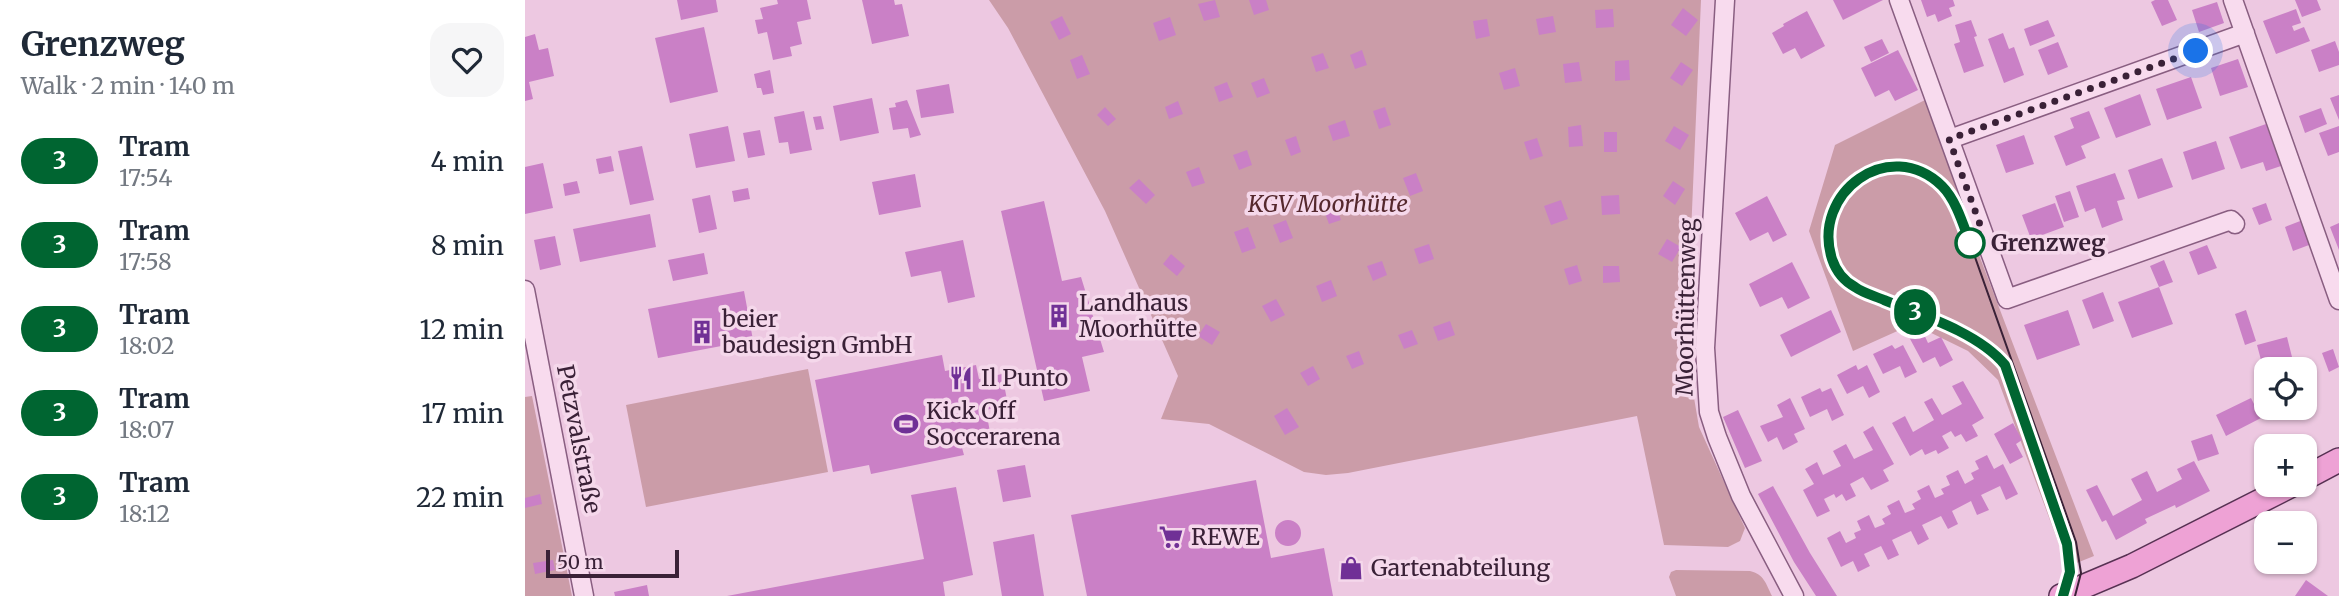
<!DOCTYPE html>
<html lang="en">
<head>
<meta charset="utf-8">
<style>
  body { margin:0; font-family:Merriweather,serif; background:#f6f6f7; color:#1f2937; height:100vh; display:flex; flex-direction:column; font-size:26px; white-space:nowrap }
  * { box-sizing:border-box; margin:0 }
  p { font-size:23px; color:#747a83 }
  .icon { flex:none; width:38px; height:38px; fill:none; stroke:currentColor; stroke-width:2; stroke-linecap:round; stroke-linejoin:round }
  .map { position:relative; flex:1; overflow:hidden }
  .drawer { display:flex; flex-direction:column; background:#fff; width:525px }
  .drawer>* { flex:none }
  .badge { padding:0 14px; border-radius:23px; font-size:24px; line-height:46px }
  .buttons { position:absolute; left:1729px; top:357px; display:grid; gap:14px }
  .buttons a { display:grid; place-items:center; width:63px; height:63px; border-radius:14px; background:#fff; box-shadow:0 2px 5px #0004; font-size:35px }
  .scale { position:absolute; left:21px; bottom:18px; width:133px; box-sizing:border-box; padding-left:7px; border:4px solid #3a2137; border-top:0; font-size:19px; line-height:24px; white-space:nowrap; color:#3a2137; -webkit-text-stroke:5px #f5d8eb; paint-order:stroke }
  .you { position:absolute; width:35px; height:35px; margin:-18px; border:5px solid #fff; border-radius:50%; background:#1a73e8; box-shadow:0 0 0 10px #1a73e833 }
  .map>.badge { position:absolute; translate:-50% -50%; box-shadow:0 0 0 4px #fff }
  .round { display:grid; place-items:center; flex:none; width:74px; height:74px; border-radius:21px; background:#f6f6f7 }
  .head { display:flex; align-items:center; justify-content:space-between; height:119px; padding:0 21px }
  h1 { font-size:33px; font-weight:700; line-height:52px }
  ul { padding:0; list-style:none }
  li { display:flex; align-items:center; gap:21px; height:84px; padding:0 21px }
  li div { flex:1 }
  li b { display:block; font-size:26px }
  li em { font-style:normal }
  li .badge { min-width:77px; font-weight:700; text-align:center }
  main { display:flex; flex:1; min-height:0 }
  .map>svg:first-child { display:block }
  .green { fill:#cb9ca8 }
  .building { fill:#ca80c6 }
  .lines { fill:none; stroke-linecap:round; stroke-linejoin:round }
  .minor-casing { stroke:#895e81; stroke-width:21 }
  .major-casing { stroke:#573153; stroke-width:26 }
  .minor { stroke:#f8dbee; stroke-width:18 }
  .major { stroke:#eea2d5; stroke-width:23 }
  .tram { stroke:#3a2137; stroke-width:2 }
  .line-casing { stroke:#fff; stroke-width:16 }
  .line { stroke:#006531; stroke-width:10 }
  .walk { stroke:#3a2137; stroke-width:7; stroke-dasharray:0 12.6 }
  .stop-dot { fill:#fff; stroke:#006531; stroke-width:3.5 }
  .labels { text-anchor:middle; stroke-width:7; stroke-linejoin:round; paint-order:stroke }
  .park-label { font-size:23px; font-style:italic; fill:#55282d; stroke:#f5d8eb }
  .stop-label { font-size:23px; font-weight:bold; fill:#3a2137; stroke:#f5d8eb; text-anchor:start }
  .poi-label { font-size:23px; fill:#3a2137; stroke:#f5d8eb; text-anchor:start }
  .street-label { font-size:23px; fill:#3a2137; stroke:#f5d8eb }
</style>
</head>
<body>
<main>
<section class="drawer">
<div class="head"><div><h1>Grenzweg</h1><p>Walk · 2 min · 140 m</p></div><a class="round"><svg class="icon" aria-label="heart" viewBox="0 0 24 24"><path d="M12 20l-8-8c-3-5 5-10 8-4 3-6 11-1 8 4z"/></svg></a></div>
<ul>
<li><span class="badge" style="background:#006531;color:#fff">3</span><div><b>Tram</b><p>17:54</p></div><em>4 min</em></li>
<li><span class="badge" style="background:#006531;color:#fff">3</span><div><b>Tram</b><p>17:58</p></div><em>8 min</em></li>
<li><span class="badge" style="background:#006531;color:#fff">3</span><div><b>Tram</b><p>18:02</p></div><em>12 min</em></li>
<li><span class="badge" style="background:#006531;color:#fff">3</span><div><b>Tram</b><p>18:07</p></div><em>17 min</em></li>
<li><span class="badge" style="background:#006531;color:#fff">3</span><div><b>Tram</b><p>18:12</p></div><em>22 min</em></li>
</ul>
</section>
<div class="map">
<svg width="1814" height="596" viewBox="0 0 1814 596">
  <rect width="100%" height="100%" fill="#edc8e1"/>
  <path class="green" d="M464,0H1176L1161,351L1174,427L1220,528L1215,541L1203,547L1139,545L1112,416L823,473L801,475L779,472L684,424L636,419L653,376L580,211L483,28Z
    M1402,99L1446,234L1569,556L1539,568V558L1473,380L1443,351L1388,324L1328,351L1284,231L1310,145Z
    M283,369L303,472L121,507L101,405Z
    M7,396L47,596H0V397Z
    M1151,570L1225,571C1239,574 1241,584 1247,596H1151L1144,577L1146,572Z"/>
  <path class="building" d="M152,0H191L193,12L156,20Z
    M252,0H282L286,19L272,22L277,44L265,47L267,56L248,60L242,32L233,34L230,20L238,19L235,8L253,4Z
    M337,0H369L370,5L377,4L384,36L347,44Z
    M690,0L695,17L679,21L673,4Z
    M724,0H741L744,10L729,15Z
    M1308,0H1358L1318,20Z
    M1396,0H1428L1430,6L1424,8L1427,16L1413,22L1410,14L1402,17Z
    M1630,0H1643L1652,20L1637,26L1626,2Z
    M1770,0H1792L1796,10L1777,17Z
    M1692,2L1699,23L1674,32L1667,10Z
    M1158,8L1173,20L1161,36L1146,25Z
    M1088,9L1089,27L1071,28L1070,10Z
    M1771,9L1776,23L1767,26L1769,31L1779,27L1785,41L1751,54L1738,21Z
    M1282,11L1300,46L1276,59L1270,48L1258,54L1247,33L1259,26L1258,24Z
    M537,16L546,34L534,40L525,22Z
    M1028,16L1031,32L1014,35L1011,19Z
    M645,17L651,35L634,41L628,23Z
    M962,19L965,36L951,39L948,21Z
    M1446,20L1452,36L1449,37L1459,66L1439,73L1429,44L1435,42L1430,25Z
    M1523,20L1530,36L1505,46L1499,29Z
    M179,27L193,92L145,103L130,38Z
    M1478,33L1484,49L1489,47L1499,75L1479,83L1463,39Z
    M10,34L14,50L23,48L29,76L4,82L8,99L0,101V37Z
    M1357,39L1364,53L1346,62L1339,47Z
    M1810,41L1814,52V65L1794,72L1786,50Z
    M1533,42L1543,67L1523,75L1513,50Z
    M837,50L842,65L830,69L825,55Z
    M1373,50L1393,90L1370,101L1364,90L1350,97L1336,68Z
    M798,53L804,68L791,72L786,57Z
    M557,55L565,74L552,79L545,60Z
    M1713,59L1723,87L1695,96L1686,68Z
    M1104,60L1105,80L1090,81V61Z
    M1054,62L1057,81L1040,83L1038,64Z
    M1156,62L1168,70L1157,86L1145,78Z
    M990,68L995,86L979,90L974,73Z
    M245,70L249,93L238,95L236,88H232L229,74Z
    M1666,77L1677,108L1642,120L1631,89Z
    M739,78L745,93L732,98L726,83Z
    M702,82L708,97L694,102L689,87Z
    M424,84L429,113L396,118L391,90Z
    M1615,94L1626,125L1591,138L1579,108Z
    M1814,95V120L1805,98Z
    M347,98L354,133L315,141L308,106Z
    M382,100L396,135L385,138L383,128L368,130L364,108L371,107L370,103Z
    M653,101L658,114L644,119L640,107Z
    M580,107L591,119L583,126L572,115Z
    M860,107L866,125L854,129L848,111Z
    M1796,108L1802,124L1780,133L1774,116Z
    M279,111L287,150L265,154L263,142L254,143L249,117Z
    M1564,111L1575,138L1556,146L1561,158L1541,166L1529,136L1549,128L1545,118Z
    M296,116L299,129L291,130L288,117Z
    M820,120L825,136L808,141L803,126Z
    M1741,124L1756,166L1741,171L1738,162L1716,169L1704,137Z
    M1056,125L1058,146L1044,147L1043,127Z
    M203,126L210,161L171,168L164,134Z
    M1149,126L1164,135L1155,150L1140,141Z
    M1814,126V152L1803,156L1794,133Z
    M235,130L240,155L223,158L218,133Z
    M1079,132H1092V152H1079Z
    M1499,135L1509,164L1481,173L1471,145Z
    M771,136L776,152L766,156L760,140Z
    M1012,138L1018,156L1005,160L999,142Z
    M1691,141L1700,169L1667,180L1658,152Z
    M117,146L129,200L105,205L93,151Z
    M722,150L727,165L714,170L708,155Z
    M86,156L89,171L74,174L71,159Z
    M1637,158L1648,187L1613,199L1603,170Z
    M18,163L28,208L0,214V167Z
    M674,167L680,183L667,187L661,172Z
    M891,173L898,191L885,196L878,178Z
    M1590,173L1600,199L1592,201L1598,220L1577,228L1570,208L1560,212L1551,186Z
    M390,174L396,207L354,215L347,182Z
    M614,179L630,195L621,204L604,188Z
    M52,181L55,193L40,196L38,184Z
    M1148,181L1160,189L1150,205L1138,196Z
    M223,188L225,199L209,202L207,191Z
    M1545,191L1554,217L1539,222L1530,196Z
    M185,195L192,229L174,233L167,199Z
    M1094,195L1095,214L1077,215L1076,196Z
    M849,196L854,211L838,216L834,201Z
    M1242,196L1262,235L1248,242L1243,232L1225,241L1210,213Z
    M1036,200L1043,219L1026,225L1019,206Z
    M519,201L537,281L556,277L579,352L557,357L565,391L519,401L476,211Z
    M810,203L816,220L804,224L798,208Z
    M1530,203L1539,227L1506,239L1497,215Z
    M1741,203L1747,220L1734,225L1727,208Z
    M125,214L131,247L55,262L48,229Z
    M1783,218L1792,242L1768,251L1760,227Z
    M761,220L768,238L755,243L748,225Z
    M1814,223V250L1805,227Z
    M723,227L731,248L717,253L709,232Z
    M30,236L36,265L15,270L9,240Z
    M1142,239L1156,247L1147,262L1133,254Z
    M438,240L450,297L423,303L416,271L386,277L380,252Z
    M904,244L909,259L894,264L889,249Z
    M1682,245L1692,268L1673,275L1664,252Z
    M179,253L183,274L148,281L143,260Z
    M646,254L660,266L652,276L638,264Z
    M1639,260L1648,282L1634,287L1648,324L1607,338L1593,302L1634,287L1625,266Z
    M857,261L862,275L848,281L842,266Z
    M1267,262L1285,298L1263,309L1257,297L1235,307L1224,284Z
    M1052,265L1057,281L1044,285L1039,269Z
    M1078,266H1094L1095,282L1078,283Z
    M806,280L812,296L797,302L791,286Z
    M219,291L228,340L133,358L123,309Z
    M1578,292L1589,321L1568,329L1557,300Z
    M751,299L760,315L746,322L737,306Z
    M1306,310L1316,332L1266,357L1255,335Z
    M1543,310L1555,345L1512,360L1499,325Z
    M1721,310L1731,341L1720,345L1710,314Z
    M925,321L930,335L913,341L908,327Z
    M681,324L695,332L687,345L673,336Z
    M887,330L893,344L879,349L873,335Z
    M1397,330L1403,343L1416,337L1428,360L1415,367L1410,357L1398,363L1384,337Z
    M1762,337L1770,369H1741L1740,375L1732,345Z
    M1367,345L1370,349L1378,345L1392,372L1380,378L1375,366L1358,374L1348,354Z
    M1808,349L1814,367L1804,372L1797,353Z
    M834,351L839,364L827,369L821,356Z
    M417,355L420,371L451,365L454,379L477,374L483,405L461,410L466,438L436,444L439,455L346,474L344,465L308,472L290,380Z
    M1331,365L1333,370L1342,365L1355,392L1344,398L1338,386L1322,394L1312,375Z
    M788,366L795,379L783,386L775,373Z
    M1780,372L1790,393L1780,398Z
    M1438,381L1459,418L1447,425L1453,436L1441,442L1436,434L1430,437L1426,431L1417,436L1424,448L1413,454L1411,450L1400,455L1397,449L1385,456L1367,423L1380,416L1388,432L1409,420L1399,402L1407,398L1417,415L1437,404L1427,386Z
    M1295,388L1297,392L1306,388L1319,415L1307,421L1302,409L1285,417L1276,397Z
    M1265,398L1280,429L1269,434L1273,442L1258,450L1252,437L1243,442L1235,426L1258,417L1252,405Z
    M1726,398L1736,418L1701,436L1691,415Z
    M762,408L774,427L760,435L749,416Z
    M1213,410L1237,461L1220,468L1198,417Z
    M1488,423L1497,440L1491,444L1498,457L1485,464L1469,434Z
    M1348,426L1369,464L1358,470L1364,481L1346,490L1338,477L1325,484L1331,496L1321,501L1317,494L1311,498L1309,494L1299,499L1305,511L1292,517L1278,490L1289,484L1280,469L1292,462L1298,475L1316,466L1308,451L1321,444L1329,459L1348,450L1338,432Z
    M1687,434L1694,454L1673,461L1666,441Z
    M1462,455L1469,469L1478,464L1493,494L1481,500L1475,486L1456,495L1464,510L1452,515L1446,501L1427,511L1433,524L1423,529L1416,516L1397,525L1404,539L1393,545L1386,531L1367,540L1374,555L1363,560L1356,546L1339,554L1345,566L1333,572L1328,561L1316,567L1302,538L1315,531L1321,543L1331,538L1329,533L1336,530L1332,521L1344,515L1350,528L1360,524L1357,519L1366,514L1362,506L1374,500L1380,513L1390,509L1387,504L1396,499L1392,491L1404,485L1410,498L1419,494L1416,489L1425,485L1421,476L1433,470L1440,484L1449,479L1446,473L1454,469L1450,461Z
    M1669,461L1685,491L1651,508L1650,505L1620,519L1622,523L1591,540L1581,520L1577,522L1561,490L1572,485L1588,516L1617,500L1606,479L1622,471L1632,492L1657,479L1652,469Z
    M500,465L506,497L478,502L472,470Z
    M731,480L746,558L799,548L808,596H562L546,515Z
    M1248,486L1285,553L1312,596H1291L1269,562L1233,494Z
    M431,487L448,575L418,582L420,596H202L399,559L386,495Z
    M15,494L17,504L0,508V498Z
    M750 533a13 13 0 1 1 26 0a13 13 0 1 1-26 0Z
    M509,534L519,596H477L468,542Z
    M28,560L30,570L10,574L8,563Z
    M1781,580L1803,596H1770Z
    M122,585L124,596H90L89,592Z"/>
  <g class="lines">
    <g class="minor-casing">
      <path id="minor" d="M1200,0L1180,348L1184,412L1192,437L1216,496L1269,596
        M1374,0L1482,299L1706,220L1710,224
        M1708,0L1814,300
        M1425,139L1720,33
        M0,290L59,596"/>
    </g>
    <g class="major-casing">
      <path id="major" d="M1780,478L1814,460
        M1536,596L1607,566L1767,485"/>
    </g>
    <use href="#minor" class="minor"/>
    <use href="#major" class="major"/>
    <path class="tram" d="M1538,596L1545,571L1542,544L1480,365C1454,333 1397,315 1359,300C1350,296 1338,293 1330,288C1319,281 1311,271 1307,259C1286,193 1364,135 1417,186C1431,200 1438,224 1445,243L1551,542L1556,573L1550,596"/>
  </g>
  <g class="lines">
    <g class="line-casing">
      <path id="line" d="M1445,243C1438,224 1431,200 1417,186C1364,135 1286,193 1307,259C1311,271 1319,281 1330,287C1338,293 1350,296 1359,300C1397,315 1454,333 1480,365L1542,544L1545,572L1538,596"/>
    </g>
    <use href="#line" class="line"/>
    <path class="walk" d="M1445,243L1457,230L1424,139L1671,51"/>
  </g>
  <defs>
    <g id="building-bare" transform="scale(1.89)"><path d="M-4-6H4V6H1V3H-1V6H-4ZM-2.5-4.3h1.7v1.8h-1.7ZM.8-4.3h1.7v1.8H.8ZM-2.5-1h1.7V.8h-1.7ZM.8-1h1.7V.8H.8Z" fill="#703096" stroke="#f5d8eb" stroke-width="2.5" paint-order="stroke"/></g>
    <g id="restaurant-bare" transform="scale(1.89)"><path d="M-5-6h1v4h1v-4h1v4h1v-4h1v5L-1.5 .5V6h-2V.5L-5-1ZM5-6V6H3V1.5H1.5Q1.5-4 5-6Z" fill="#703096" stroke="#f5d8eb" stroke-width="2.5" paint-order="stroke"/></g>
    <g id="stadium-bare" transform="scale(1.89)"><path d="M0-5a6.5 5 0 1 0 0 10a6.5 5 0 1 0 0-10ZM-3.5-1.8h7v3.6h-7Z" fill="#703096" stroke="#f5d8eb" stroke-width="2.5" paint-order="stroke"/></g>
    <g id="supermarket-bare" transform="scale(1.89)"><path d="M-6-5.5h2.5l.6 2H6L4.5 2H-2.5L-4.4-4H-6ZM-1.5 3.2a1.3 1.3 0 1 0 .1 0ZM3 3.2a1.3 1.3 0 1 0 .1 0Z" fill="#703096" stroke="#f5d8eb" stroke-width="2.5" paint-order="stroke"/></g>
    <g id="shop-bare" transform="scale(1.89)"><path d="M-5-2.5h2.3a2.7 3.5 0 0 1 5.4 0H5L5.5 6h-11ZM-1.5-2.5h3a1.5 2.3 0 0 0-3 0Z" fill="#703096" stroke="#f5d8eb" stroke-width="2.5" paint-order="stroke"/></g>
  </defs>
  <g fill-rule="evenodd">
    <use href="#building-bare" x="534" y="316"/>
    <use href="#building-bare" x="177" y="332"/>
    <use href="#restaurant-bare" x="436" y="378"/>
    <use href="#stadium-bare" x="381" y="424"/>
    <use href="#supermarket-bare" x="646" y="537"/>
    <use href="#shop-bare" x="826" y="568"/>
  </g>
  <circle class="stop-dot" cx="1445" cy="243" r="14"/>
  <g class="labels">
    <g class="park-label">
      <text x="803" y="212">KGV Moorhütte</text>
    </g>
    <g class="stop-label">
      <text x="1466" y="251">Grenzweg</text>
    </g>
    <g class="poi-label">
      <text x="554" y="311">Landhaus<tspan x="554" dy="26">Moorhütte</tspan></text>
      <text x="197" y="327">beier<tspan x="197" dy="26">baudesign GmbH</tspan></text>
      <text x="456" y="386">Il Punto</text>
      <text x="401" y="419">Kick Off<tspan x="401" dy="26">Soccerarena</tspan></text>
      <text x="666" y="545">REWE</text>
      <text x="846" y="576">Gartenabteilung</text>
    </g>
    <g class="street-label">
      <text transform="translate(1161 307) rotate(-89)" y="8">Moorhüttenweg</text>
      <text transform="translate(54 439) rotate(79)" y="8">Petzvalstraße</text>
    </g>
  </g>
</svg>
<div class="buttons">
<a><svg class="icon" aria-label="locate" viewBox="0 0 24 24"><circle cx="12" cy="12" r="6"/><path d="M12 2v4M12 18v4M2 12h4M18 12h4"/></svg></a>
<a>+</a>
<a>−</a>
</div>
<div class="scale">50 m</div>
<div class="you" style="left:1671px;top:51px"></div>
<b class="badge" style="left:1390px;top:312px;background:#006531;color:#fff">3</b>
</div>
</main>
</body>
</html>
